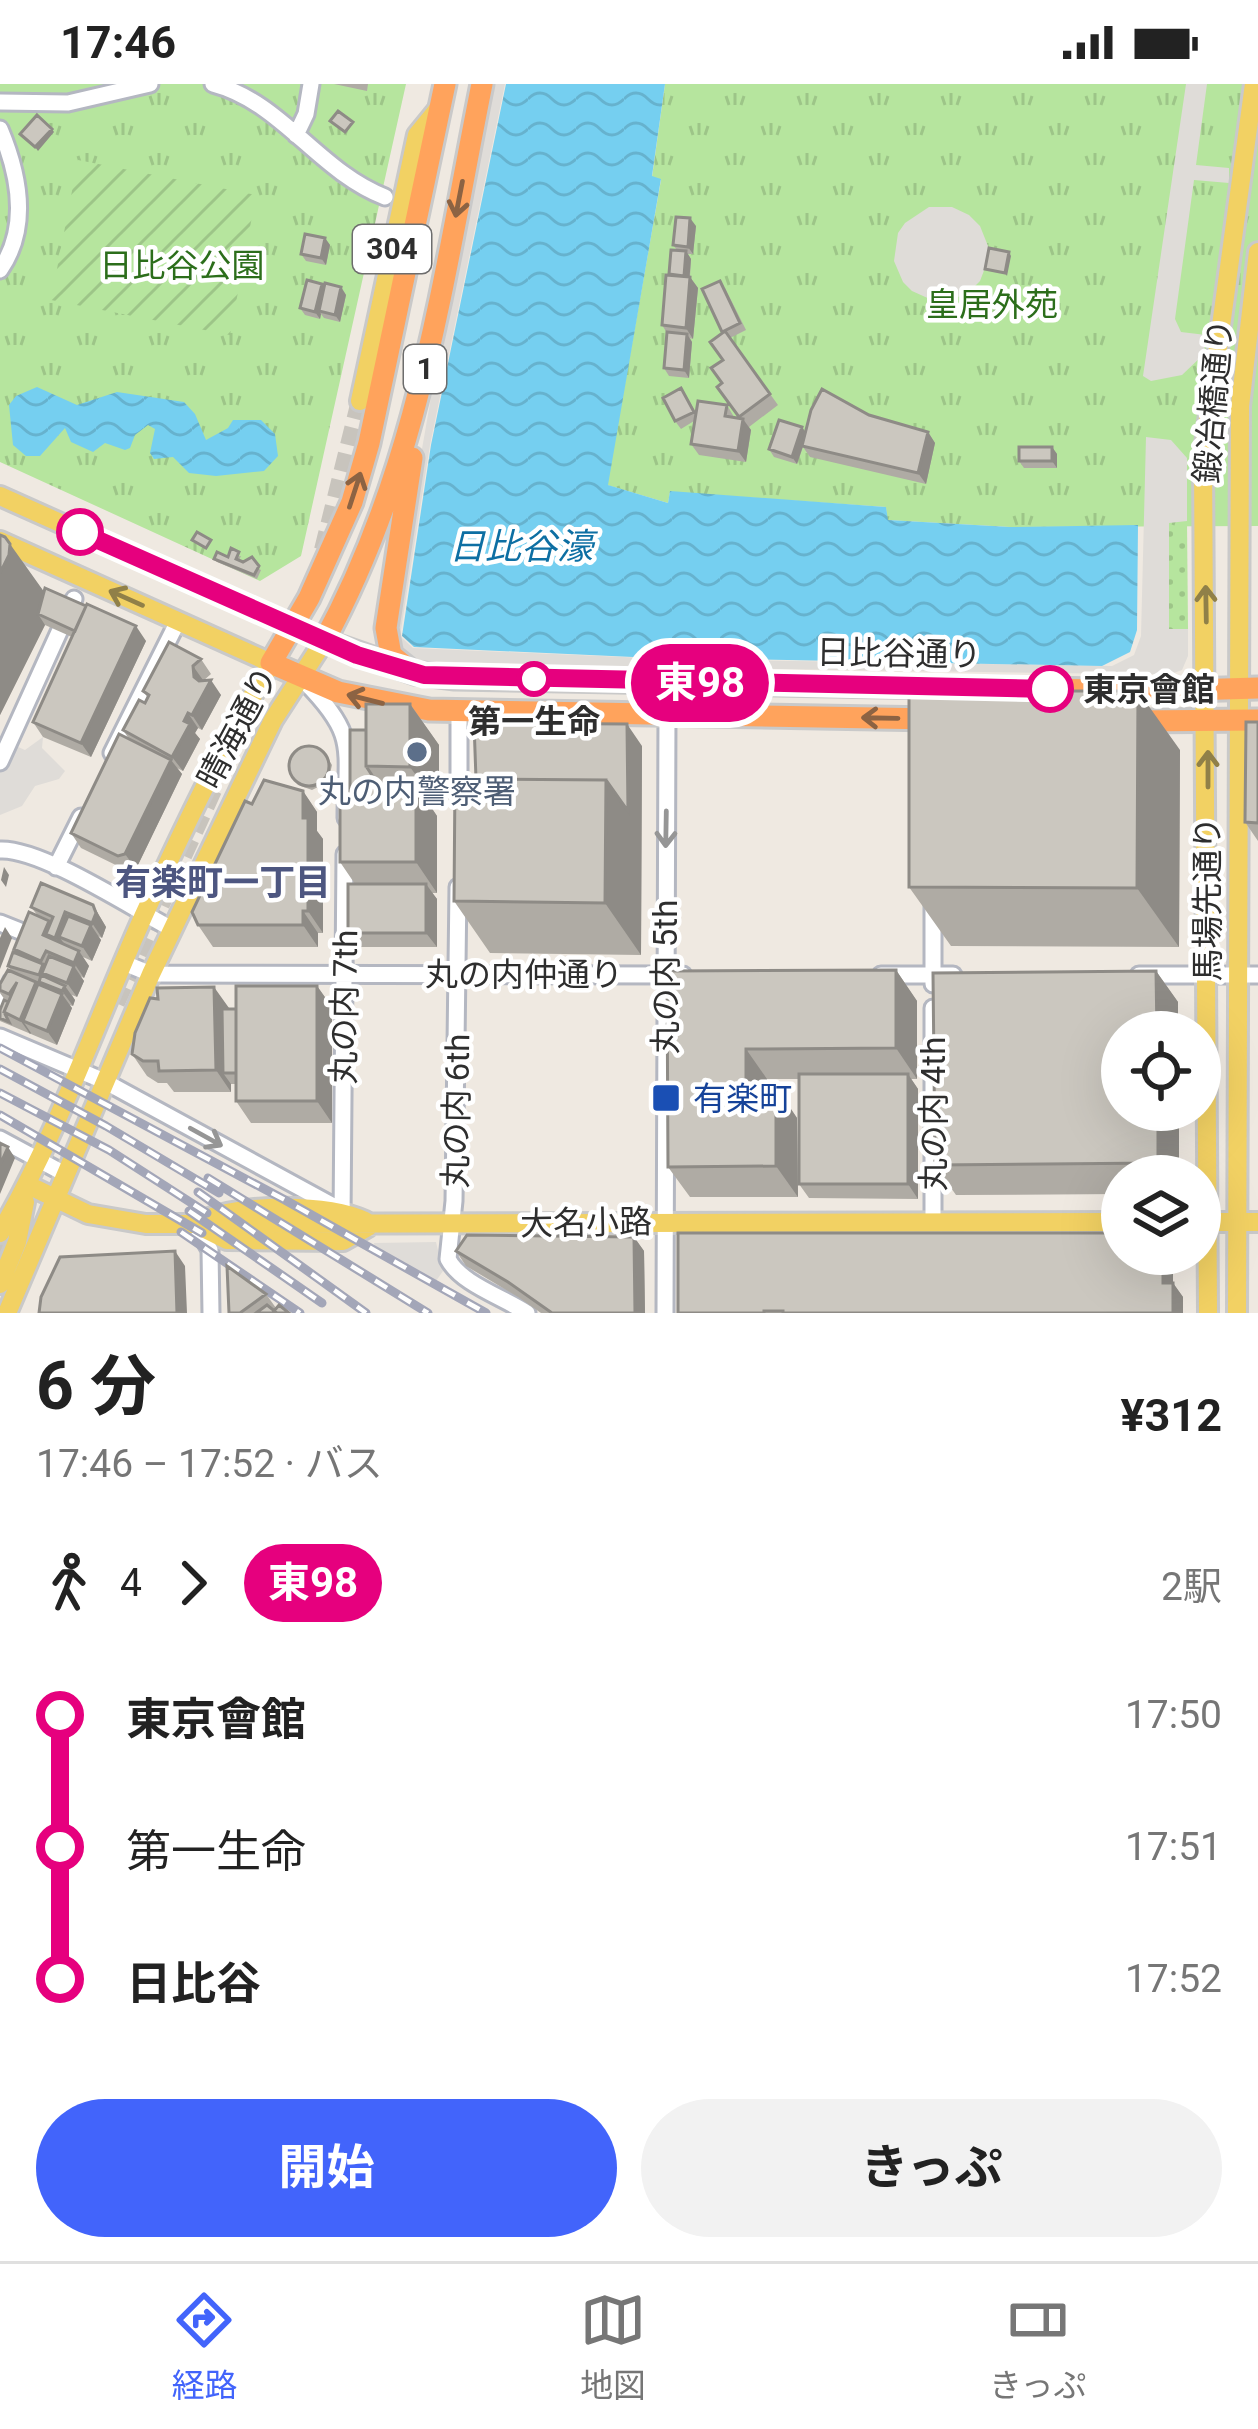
<!DOCTYPE html>
<html lang="ja">
<head>
<meta charset="utf-8">
<style>
  body { margin:0; font-family:Roboto,"Noto Sans JP",sans-serif; background:#f2f2f2; color:#222; height:100vh; display:flex; flex-direction:column; font-size:45px; white-space:nowrap }
  * { box-sizing:border-box; margin:0 }
  p { font-size:39px; color:#767676 }
  .icon { flex:none; width:66px; height:66px; fill:none; stroke:currentColor; stroke-width:2; stroke-linecap:round; stroke-linejoin:round }
  .map { position:relative; height:1229px; overflow:hidden }
  .side { display:flex; flex-direction:column; background:#fff; flex:1 }
  .side>* { flex:none }
  .badge { padding:0 24px; border-radius:39px; font-size:42px; line-height:78px }
  .fabs { position:absolute; left:1101px; top:927px; display:grid; gap:24px }
  .fabs a { display:grid; place-items:center; width:120px; height:120px; border-radius:50%; background:#fff; box-shadow:0 12px 48px #0002; font-size:60px }
  .map>.badge { position:absolute; translate:-50% -50%; box-shadow:0 0 0 6px #fff }
  .legs { display:flex; align-items:center; gap:18px; height:132px; padding:0 36px; font-size:39px }
  .legs p { margin-inline-start:auto }
  .overview { display:flex; align-items:center; justify-content:space-between; height:204px; padding:0 36px }
  h1 { font-size:66px; font-weight:700; line-height:90px }
  .cta { display:flex; gap:24px; margin-top:auto; padding:24px 36px }
  .cta a { flex:1; height:138px; border-radius:72px; background:#4264fb; color:#fff; font-size:48px; font-weight:700; line-height:138px; text-align:center }
  .cta a+a { background:#f2f2f2; color:#222 }
  ul { padding:0 36px; list-style:none }
  li { display:flex; align-items:center; gap:42px; height:132px; font-size:45px }
  li i { display:grid; place-items:center; width:18px; height:100%; margin:0 15px; background:currentColor }
  li i::after { content:''; width:30px; height:30px; margin:-15px; border:9px solid; border-radius:50%; background:#fff }
  li p { margin-inline-start:auto }
  li:first-child i { background:linear-gradient(#0000 50%,currentColor 0) }
  li:last-child i { background:linear-gradient(currentColor 50%,#0000 0) }
  .status { display:flex; justify-content:space-between; align-items:center; height:84px; padding:0 60px; background:#fff; direction:ltr }
  .status svg { height:33px; fill:currentColor }
  .tabs { display:flex; justify-content:space-around; align-items:center; height:168px; border-top:3px solid #e0e0e0; background:#fff; font-size:33px; color:#767676 }
  .tabs a { display:grid; justify-items:center; gap:6px }
  .tabs .active { color:#4264fb }
  .map>svg:first-child { display:block }
  .grass { fill:url(#grass-dots) }
  .park { fill:url(#park-tufts) }
  .garden { fill:url(#garden-furrows) }
  .plaza { fill:#dfdcd8 }
  .water { fill:url(#water-waves) }
  .lines { fill:none; stroke-linecap:round; stroke-linejoin:round }
  .major-tunnel { stroke:#c8c4bd; stroke-width:18; stroke-dasharray:18 9; stroke-linecap:butt }
  .minor-casing { stroke:#b4b7c1; stroke-width:21 }
  .major-casing { stroke:#c9c9c9; stroke-width:24 }
  .highway-casing { stroke:#c9c9c9; stroke-width:27 }
  .minor { stroke:#fff; stroke-width:15 }
  .major { stroke:#f2d163; stroke-width:18 }
  .highway { stroke:#ffa35c; stroke-width:21 }
  .rail-casing { stroke:#a3a6b8; stroke-width:9 }
  .rail { stroke:#fff; stroke-width:4.5; stroke-dasharray:14; stroke-linecap:butt }
  .wall { fill:#afaba4 }
  .shaded-wall { fill:#8e8b86 }
  .building { fill:#cbc7bf; stroke:#8e8b86; stroke-width:3 }
  .oneway { stroke:#8c6343 }
  .oneway2 { stroke:#908048 }
  .oneway3 { stroke:#969696 }
  .line-1-casing { stroke:#fff; stroke-width:27 }
  .line-1 { stroke:#e6007e; stroke-width:18 }
  .stop-1-dot { fill:#fff; stroke:#e6007e; stroke-width:6 }
  .service-dot { fill:#5c6f8a; stroke:#fff; stroke-width:4.5 }
  .transit-dot { fill:#1a4fb4; stroke:#fff; stroke-width:4.5 }
  .labels { text-anchor:middle; stroke-width:9; stroke-linejoin:round; paint-order:stroke }
  .shield { fill:#fff; stroke:#6d6d6d; stroke-width:3 }
  .shield-label { font-size:30px; font-weight:bold; fill:#2e2e2e }
  .park-label { font-size:33px; fill:#2c6e1b; stroke:#fff }
  .street-label { font-size:33px; fill:#2e2e2e; stroke:#fff }
  .stop-label { font-size:33px; font-weight:bold; fill:#2e2e2e; stroke:#fff; text-anchor:start }
  .service-label { font-size:33px; fill:#4e5e75; stroke:#fff }
  .transit-label { font-size:33px; fill:#164399; stroke:#fff; text-anchor:start }
  .water-label { font-size:36px; font-style:italic; fill:#0d6fa3; stroke:#fff }
  .neighbourhood-label { font-size:36px; font-weight:bold; fill:#4d5680; stroke:#fff }
</style>
</head>
<body>
<div class="status"><b>17:46</b><svg viewBox="0 0 49 12"><path d="M0 12V9h3v3zM5 12V6h3v6zM10 12V3h3v9zM15 12V0h3v12zM26 1h20v11H26zM47 4h2v5h-2z"/></svg></div>
<div class="map">
<svg width="1258" height="1229" viewBox="0 0 1258 1229">
  <defs>
    <pattern id="grass-dots" width="8" height="8" patternUnits="userSpaceOnUse" patternTransform="scale(3)"><rect width="8" height="8" fill="#b6e59e"/><path d="M2 2h.1M6 6h.1" fill="none" stroke="#9dc588" stroke-width="1.8" stroke-linecap="round"/></pattern>
    <pattern id="park-tufts" width="24" height="20" patternUnits="userSpaceOnUse" patternTransform="scale(3)"><rect width="24" height="20" fill="#b6e59e"/><path d="M3 7l-1-3M5 7V3M7 7l1-3M15 17l-1-3M17 17v-4M19 17l1-3" fill="none" stroke="#9dc588"/></pattern>
    <pattern id="garden-furrows" width="10" height="10" patternUnits="userSpaceOnUse" patternTransform="scale(3)"><rect width="10" height="10" fill="#b6e59e"/><path d="M-1 1l2-2M0 10L10 0M9 11l2-2" fill="none" stroke="#9dc588"/></pattern>
    <pattern id="water-waves" width="16" height="10" patternUnits="userSpaceOnUse" patternTransform="scale(3)"><rect width="16" height="10" fill="#75cff0"/><path d="M0 5q4-4 8 0t8 0" fill="none" stroke="#66b2ce"/></pattern>
  </defs>
  <rect width="100%" height="100%" fill="#efe9e1"/>
  <path class="grass" d="M1187,437L1188,545L1169,546V438Z"/>
  <path class="park" d="M0,0H406L301,472L260,497L0,378Z
    M665,0H1258V442L1010,443L887,436L886,423L670,408L668,419L607,401L661,96L652,93Z"/>
  <path class="garden" d="M78,76L256,111L230,251L51,216Z"/>
  <path class="plaza" d="M495,0H505L430,361L401,546V553L413,564L668,575L1112,582L1134,571L1141,552L1146,353L1171,356L1187,374V437L1169,439V545H1188V572L1182,586L1171,590H1124L632,583L420,577L406,572L401,566L392,537L441,256Z
    M1186,0H1207L1196,81L1229,84V99L1194,96L1175,235L1181,248L1206,251L1204,270L1182,291L1151,297L1143,292Z
    M929,123H952L969,131L980,142L988,162V176L980,197L968,209L950,216H932L912,207L903,198L894,177L898,149L905,139Z
    M43,653L42,664L65,687L59,695L35,702L22,722L0,731V655L25,666Z
    M436,1158L443,1187L436,1197L382,1168H375L374,1159Z"/>
  <path class="water" d="M506,0H665L652,92L661,95L608,401L668,419L670,407L886,423L888,436L1010,443L1138,441L1137,546L1130,568L1102,582L633,573L414,563L402,552L431,361Z
    M37,303L77,321L117,308L184,318L195,330L206,356L228,344L233,336H261L275,350L278,372L264,387L216,392L189,389L173,373L154,375L150,369L155,345L148,341L135,351L130,364L125,366L105,359L93,368L71,358L65,344L40,372H26L13,361L9,321L16,312Z"/>
  <g class="lines">
    <path class="major-tunnel" d="M323,466L360,317
      M116,919L214,704
      M0,1168L16,1135"/>
    <g class="minor-casing">
      <path id="minor" d="M213,0C282,18 318,87 385,113
        M0,18L68,19L150,0
        M0,45C19,90 30,143 0,186
        M296,51L306,30L311,0
        M306,599C358,652 346,664 346,734
        M112,669L178,537
        M0,678L74,515
        M459,713V628
        M0,766C41,764 132,824 172,845
        M56,783L81,733
        M458,803L454,1117L448,1175C461,1200 503,1213 527,1229
        M933,822V900
        M0,839L30,851
        M124,879L151,890L683,891
        M881,891H953
        M1139,891H1258
        M933,924V1137
        M0,926L11,898
        M0,953L104,997L339,1125
        M0,1055L65,1090
        M342,1136L345,770
        M195,1140L210,1166L211,1229
        M665,1229L667,628"/>
    </g>
    <g class="major-casing">
      <path id="major" d="M360,317L417,51L439,24
        M0,412L324,557L273,636L151,890L7,1229
        M0,457L271,579C224,660 182,747 143,833C96,938 58,1049 0,1149
        M28,1101L88,1130L146,1140L1122,1138
        M204,1136C244,1120 326,1119 365,1137
        M1200,1138H1258
        M199,1142L227,1156L343,1157L368,1143
        M0,1200L17,1158L25,1118
        M1208,1229L1203,374L1254,0
        M1237,1229L1240,322L1258,168"/>
    </g>
    <g class="highway-casing">
      <path id="highway" d="M445,0L369,359L352,418L309,514L271,579L338,608L429,626L933,635
        M482,0C443,193 420,381 324,557L415,589L455,594L1155,607L1258,604
        M407,584L391,571L386,544L412,374
        M1133,637L1258,636"/>
    </g>
    <use href="#minor" class="minor"/>
    <use href="#major" class="major"/>
    <use href="#highway" class="highway"/>
    <g class="rail-casing">
      <path id="rail" d="M0,964L285,1116L486,1229
        M0,985L106,1042L219,1109
        M0,1009L109,1066L207,1129
        M0,1031L202,1149
        M208,1094L428,1229
        M198,1108L366,1229
        M189,1127L322,1219
        M181,1148L300,1229"/>
    </g>
    <use href="#rail" class="rail"/>
  </g>
  <path class="wall" d="M334,0H368L367,7Z
    M696,142L693,170H688L691,175L690,193L698,204L693,255L690,254L692,258L689,294L669,292L664,284L667,249L662,241L677,166L673,161Z
    M325,154L330,161L326,181L306,177L301,170Z
    M324,203H341L346,211L340,238L324,234L321,230L320,235L305,231L300,224Z
    M725,204L746,246L730,254L778,321L749,343L751,346L746,378L699,371L691,360L694,337L681,345L675,337L686,311L696,329L727,321L734,333L740,334L722,299Z
    M869,331L928,348L935,359L926,400L810,373L803,363L797,380L774,373L769,365Z
    M1052,363L1057,370V384H1024L1019,377Z
    M0,451L44,508L146,557L91,673L43,653L33,638L72,553L45,541L0,631Z
    M241,472L239,476L261,486L257,495L217,478L214,475Z
    M201,575L211,590L203,597L221,611L202,646L198,644L195,649L200,655L183,687L177,684L182,690L136,785L128,787L81,764L71,749L129,655L123,646L148,614L143,607Z
    M410,620L439,661V723H431L437,732V809H432L437,815V863H359L348,849L355,800L340,778L350,715L366,646Z
    M1258,638V757L1245,738Z
    M642,662L641,871L490,869L454,817L476,695Z
    M1180,666L1179,863L951,862L909,803Z
    M324,668L332,681L328,698L312,706L298,701L288,684Z
    M303,707L317,728V747L323,755V849H318V863H213L198,841L252,720Z
    M93,821L106,843L102,854L98,852L101,856L92,877L83,873L89,882L84,894L80,892L84,897L77,913L72,911L75,916L73,922L69,921L72,924L57,961L0,937V926L5,916L0,909V899L11,887L8,882L17,870L14,865L38,832L31,823Z
    M896,886L917,917V995H911L918,1005V1115L809,1114L799,1100V995H767V1003H776L797,1034L798,1113H690L668,1083L667,887Z
    M1156,887L1178,918L1122,1026H1179V1092H1122V1110L956,1111L935,1081Z
    M317,902L332,923V1039H251L236,1017V1000H231V1008H174L167,999H158L147,992L132,970L158,915L236,925Z
    M634,1153L644,1167L645,1229H541L518,1213L466,1182L456,1167Z
    M1122,1170H1182V1184H1173V1199L1183,1213V1229H678Z
    M266,1210L276,1224L289,1229H229Z"/>
  <path class="shaded-wall" d="M52,45L54,48L38,67L35,63Z
    M690,134L696,142L693,170L688,163Z
    M325,154L330,161L326,181L321,174Z
    M686,167L691,175L689,199L684,192Z
    M1009,168L1011,172L1007,192L1005,189Z
    M690,193L698,204L693,255L686,244Z
    M322,200L327,207L319,227L321,230L320,235L315,228Z
    M341,203L346,211L340,238L335,231Z
    M687,250L692,258L689,294L684,286Z
    M743,335L751,346L746,378L738,367Z
    M802,343L807,350L797,380L792,373Z
    M928,348L935,359L926,400L918,389Z
    M1052,363L1057,370V384L1052,377Z
    M10,460L52,519L38,530L45,541L0,631V489Z
    M136,542L146,557L91,673L81,659Z
    M193,582L203,596L204,608L194,593Z
    M211,596L221,611L202,646L192,631Z
    M1138,607L1180,666L1179,863L1137,804Z
    M410,620L439,661V723L410,683Z
    M188,629L198,644L195,649L200,655L183,687L172,673Z
    M627,640L642,662L641,871L605,819L606,696Z
    M171,676L182,690L136,785L125,770Z
    M416,701L437,732V809L416,778Z
    M303,707L317,728V747L323,755V849L308,827Z
    M4,783L9,791L6,803L1,796Z
    M426,800L437,815V863L426,849Z
    M93,821L106,843L102,854L92,839Z
    M303,827L318,849V863L303,841Z
    M65,828L76,842L59,853L67,863L65,868L55,854L46,850L54,862L43,851L49,837L57,848Z
    M91,841L101,856L92,877L82,862Z
    M5,843L12,854L0,885V854Z
    M79,867L89,882L84,894L74,879Z
    M74,882L84,897L77,913L67,899Z
    M896,886L917,917V995L896,964Z
    M1156,887L1178,918V948H1157Z
    M36,898L46,912L23,937L31,949L30,950L20,936Z
    M65,902L75,916L73,922L62,907Z
    M317,902L332,923V1039L317,1017Z
    M214,903L229,924L230,989H223L231,1000V1008L216,986Z
    M62,910L72,924L57,961L47,947Z
    M746,965L767,995V1034L746,1004Z
    M908,990L918,1005V1115L908,1100Z
    M776,1003L797,1034L798,1113L776,1082Z
    M1158,1026H1179V1092H1167L1158,1079Z
    M8,1063L15,1074L0,1110V1081Z
    M634,1153L644,1167L645,1229H635Z
    M175,1167L185,1182L187,1229H177Z
    M1163,1170L1173,1184V1213L1163,1199Z
    M1172,1170H1182V1184Z
    M1173,1199L1183,1213V1229H1173Z"/>
  <path class="building" d="M338,27L353,38L345,48L330,37Z
    M37,31L52,45L35,63L20,50Z
    M676,133L690,134L688,163L673,161Z
    M305,150L325,154L321,174L301,170Z
    M989,164L1009,168L1005,189L985,185Z
    M671,166L686,167L684,192L669,190Z
    M666,191L690,193L686,244L662,241Z
    M307,196L322,200L315,228L300,224Z
    M720,197L740,239L722,248L702,205Z
    M325,199L341,203L335,231L319,227Z
    M725,247L770,310L739,333L717,303L722,299L711,284L723,276L710,258Z
    M667,248L687,250L684,286L664,284Z
    M681,304L694,328L675,337L663,314Z
    M822,305L869,331L928,348L918,389L802,362L811,326Z
    M698,317L727,321L725,332L743,335L738,367L691,360Z
    M779,336L802,343L792,373L769,365Z
    M1019,363H1052V377H1019Z
    M197,448L211,456L206,464L192,456Z
    M0,451L5,453L10,460L9,471L0,489Z
    M231,464L239,468L236,475L243,478L252,473L259,482L254,491L214,475L217,468L228,473Z
    M45,504L86,522L75,547L38,530Z
    M87,520L136,542L81,659L33,638Z
    M169,558L201,575L193,582L194,593L199,597L211,596L192,631L188,629L184,637L190,640L172,673L123,646L139,616L145,619L149,611L143,607Z
    M909,607H1138L1137,804L909,803Z
    M366,620H410V683L366,682Z
    M1246,638H1258V739L1245,738Z
    M474,639L627,640L628,727L606,696L476,695Z
    M350,646H366V682L375,696V701H363V715H350Z
    M119,650L171,676L125,770L118,772L71,749Z
    M289 682a20 20 0 1 1 40 0a20 20 0 1 1-40 0Z
    M455,695L606,696L605,819L454,817Z
    M264,696L303,707V734H308V827H303V841H198L192,828L245,717L252,720Z
    M363,701H416V778H340V715H363Z
    M41,799L93,821L96,829L92,839L65,828L55,854L46,850L53,833L31,823Z
    M348,800H426V849H348Z
    M29,828L49,837L43,851L79,867L74,879L46,867L41,877L14,865Z
    M68,832L91,841L82,862L59,853Z
    M13,868L43,880L39,891L8,882Z
    M49,872L74,882L67,899L42,889Z
    M8,886L36,898L20,936L4,928L17,898L9,910L0,906V900Z
    M896,886V964L746,965V1004L776,1003V1082L668,1083L667,887Z
    M1156,887L1157,948H1122V1026H1158V1079L935,1081L933,889Z
    M41,891L65,902L62,907L39,898Z
    M38,900L62,910L47,947L23,937Z
    M236,902H317V1017H236Z
    M214,903L216,986L159,987L158,977H143L132,970L135,949L150,914L158,915L157,904Z
    M4,916L8,918L4,928L9,938L0,934V926Z
    M222,925H236V989H223Z
    M799,990H908V1100H799Z
    M0,1059L8,1063L0,1081Z
    M678,1149H1122V1170H1163V1199H1173V1229H783V1227H764V1229H678Z
    M467,1151L634,1153L635,1229H552L508,1198L456,1167Z
    M175,1167L177,1229H39L41,1213L60,1173Z
    M227,1182L266,1210L240,1229H229Z
    M267,1221L277,1229H256Z
    M279,1221L289,1229H277L274,1227Z"/>
  <defs><path id="oneway-shaft" d="M-6 0H5M1.5-3L5.5 0L1.5 3" fill="none" stroke-width="1.6" stroke-linecap="round" stroke-linejoin="round" transform="scale(3)"/></defs>
  <g class="oneway">
    <use href="#oneway-shaft" transform="translate(459 115) rotate(101)"/>
    <use href="#oneway-shaft" transform="translate(355 406) rotate(-72)"/>
    <use href="#oneway-shaft" transform="translate(365 615) rotate(-166)"/>
    <use href="#oneway-shaft" transform="translate(880 634) rotate(-179)"/>
  </g>
  <g class="oneway2">
    <use href="#oneway-shaft" transform="translate(126 514) rotate(-156)"/>
    <use href="#oneway-shaft" transform="translate(1206 520) rotate(-91)"/>
    <use href="#oneway-shaft" transform="translate(1208 685) rotate(-90)"/>
  </g>
  <g class="oneway3">
    <use href="#oneway-shaft" transform="translate(666 745) rotate(91)"/>
    <use href="#oneway-shaft" transform="translate(206 1053) rotate(29)"/>
  </g>
  <g class="lines">
    <g class="line-1-casing">
      <path id="line-1" d="M80,448L357,571L424,591L1050,605"/>
    </g>
    <use href="#line-1" class="line-1"/>
  </g>
  <g class="stop-1-dot">
    <circle cx="80" cy="448" r="21"/>
    <circle cx="534" cy="595" r="15"/>
    <circle cx="1050" cy="605" r="21"/>
  </g>
  <circle class="service-dot" cx="417" cy="668" r="12"/>
  <rect class="transit-dot" x="651" y="999" width="30" height="30" rx="6"/>
  <g class="labels">
    <g class="shield">
      <rect x="353" y="141" width="78" height="48" rx="9"/>
      <rect x="404" y="261" width="42" height="48" rx="9"/>
    </g>
    <g class="shield-label">
      <text x="392" y="175">304</text>
      <text x="425" y="295">1</text>
    </g>
    <g class="park-label">
      <text x="182" y="193">日比谷公園</text>
      <text x="992" y="232">皇居外苑</text>
    </g>
    <g class="street-label">
      <text transform="translate(1213 317) rotate(-85)" y="12">鍛冶橋通り</text>
      <text transform="translate(899 569) rotate(1)" y="12">日比谷通り</text>
      <text transform="translate(237 643) rotate(-62)" y="12">晴海通り</text>
      <text transform="translate(1207 815) rotate(-90)" y="12">馬場先通り</text>
      <text x="524" y="902">丸の内仲通り</text>
      <text transform="translate(665 893) rotate(-90)" y="12">丸の内 5th</text>
      <text transform="translate(344 923) rotate(-89)" y="12">丸の内 7th</text>
      <text transform="translate(456 1027) rotate(-89)" y="12">丸の内 6th</text>
      <text transform="translate(933 1030) rotate(-90)" y="12">丸の内 4th</text>
      <text transform="translate(586 1138) rotate(-1)" y="12">大名小路</text>
    </g>
    <g class="stop-label">
      <text x="1083" y="617">東京會館</text>
      <text x="534" y="649" text-anchor="middle">第一生命</text>
    </g>
    <g class="service-label">
      <text x="417" y="719">丸の内警察署</text>
    </g>
    <g class="transit-label">
      <text x="693" y="1026">有楽町</text>
    </g>
    <g class="water-label">
      <text x="521" y="475">日比谷濠</text>
    </g>
    <g class="neighbourhood-label">
      <text x="223" y="811">有楽町一丁目</text>
    </g>
  </g>
</svg>
<div class="fabs">
<a><svg class="icon" aria-label="locate" viewBox="0 0 24 24"><circle cx="12" cy="12" r="6"/><path d="M12 2v4M12 18v4M2 12h4M18 12h4"/></svg></a>
<a><svg class="icon" aria-label="layers" viewBox="0 0 24 24"><path d="M12 4l9 5-9 5-9-5zM3 14l9 5 9-5"/></svg></a>
</div>
<b class="badge" style="left:700px;top:599px;background:#e6007e;color:#fff">東98</b>
</div>
<section class="side">
<div class="overview"><div><h1>6 分</h1><p>17:46 – 17:52 · バス</p></div><b>¥312</b></div>
<div class="legs"><svg class="icon" aria-label="walk" viewBox="0 0 24 24"><circle cx="13" cy="4" r="2"/><path d="M13 8l-2 6 4 7M11 14l-3 7M7 12l3-4h3l4 4"/></svg>4<svg class="icon" aria-label="forward" viewBox="0 0 24 24"><path d="M9 5l7 7-7 7"/></svg><b class="badge" style="background:#e6007e;color:#fff">東98</b><p>2駅</p></div>
<ul>
<li><i style="color:#e6007e"></i><b>東京會館</b><p>17:50</p></li>
<li><i style="color:#e6007e"></i><span>第一生命</span><p>17:51</p></li>
<li><i style="color:#e6007e"></i><b>日比谷</b><p>17:52</p></li>
</ul>
<div class="cta"><a>開始</a><a>きっぷ</a></div>
</section>
<nav class="tabs">
<a class="active"><svg class="icon" aria-label="directions" viewBox="0 0 24 24"><path d="M12 3l9 9-9 9-9-9zM9 14v-3h6M13 9l2 2-2 2"/></svg>経路</a>
<a><svg class="icon" aria-label="map" viewBox="0 0 24 24"><path d="M3 6l6-2 6 2 6-2v14l-6 2-6-2-6 2zM9 4v14M15 6v14"/></svg>地図</a>
<a><svg class="icon" aria-label="tickets" viewBox="0 0 24 24"><path d="M3 7h18v10H3zM15 7v10"/></svg>きっぷ</a>
</nav>
</body>
</html>
